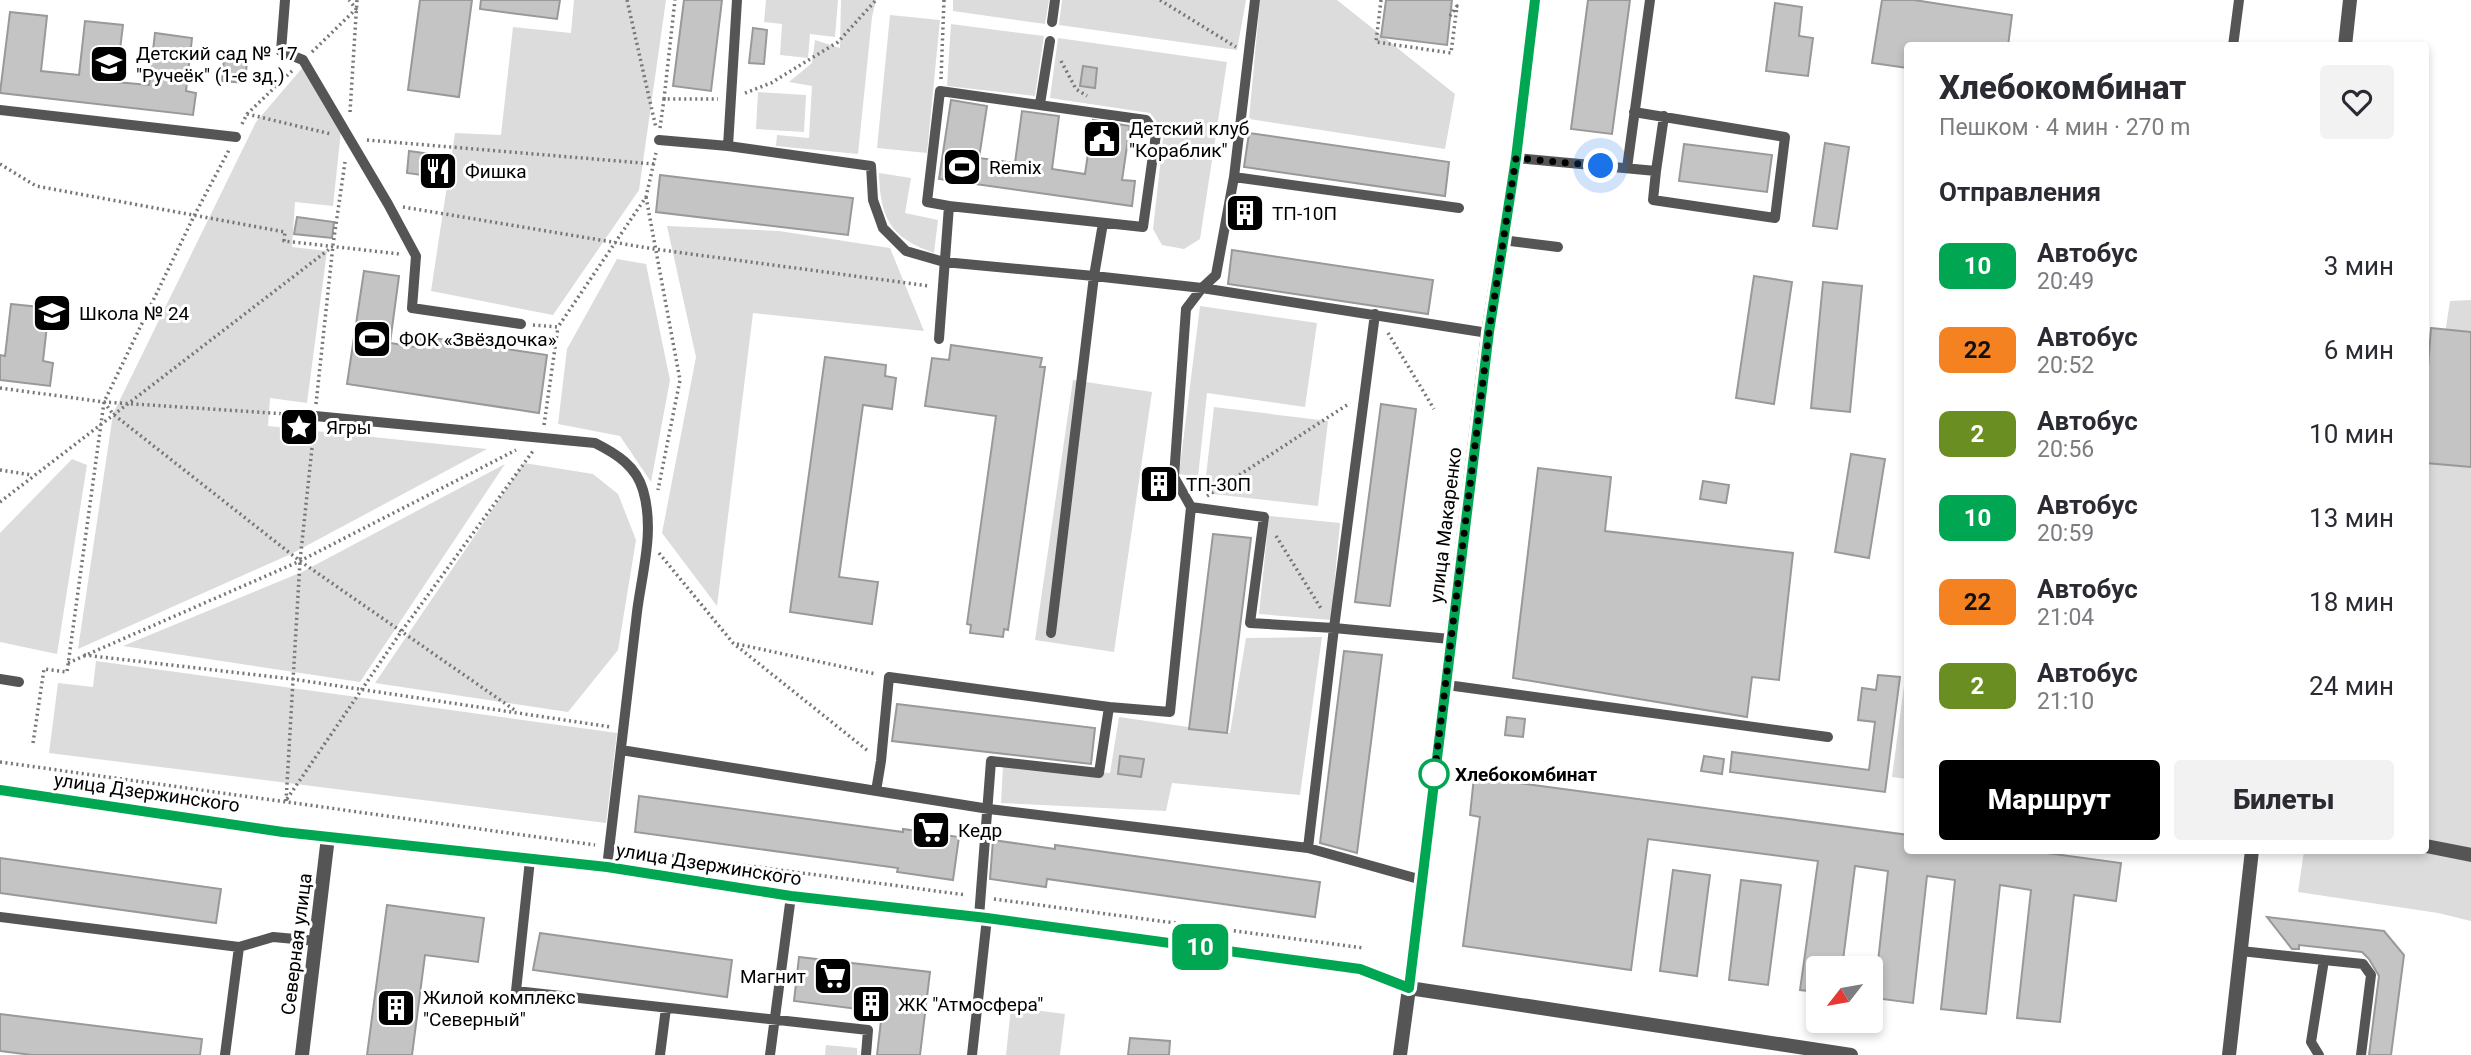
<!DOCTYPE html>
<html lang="ru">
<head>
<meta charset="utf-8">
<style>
  body { margin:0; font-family:Roboto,sans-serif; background:#f2f2f3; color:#2b2b33; height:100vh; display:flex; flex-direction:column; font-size:26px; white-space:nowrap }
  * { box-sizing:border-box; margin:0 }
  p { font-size:23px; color:#7c7c81 }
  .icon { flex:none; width:38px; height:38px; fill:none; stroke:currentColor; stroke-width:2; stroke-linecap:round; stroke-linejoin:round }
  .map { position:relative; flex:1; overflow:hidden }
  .panel { position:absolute; left:1904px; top:42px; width:525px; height:812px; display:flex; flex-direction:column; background:#fff; border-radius:7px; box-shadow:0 4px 10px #0003 }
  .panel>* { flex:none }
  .badge { padding:0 14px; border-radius:10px; font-size:24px; line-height:46px }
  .needle { width:46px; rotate:239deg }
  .fabs { position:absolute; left:1806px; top:956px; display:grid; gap:14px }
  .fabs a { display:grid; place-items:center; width:77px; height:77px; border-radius:7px; background:#fff; box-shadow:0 4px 10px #0003; font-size:35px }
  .you { position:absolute; width:35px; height:35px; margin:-18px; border:5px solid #fff; border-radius:50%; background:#1a73e8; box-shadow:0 0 0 10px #1a73e833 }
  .map>.badge { position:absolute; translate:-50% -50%; box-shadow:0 0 0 4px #fff }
  h2 { padding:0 35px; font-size:26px; line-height:63px }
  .round { display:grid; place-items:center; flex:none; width:74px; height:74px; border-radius:7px; background:#f2f2f3 }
  .overview { display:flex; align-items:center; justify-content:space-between; height:119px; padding:0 35px }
  h1 { font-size:33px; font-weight:800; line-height:52px }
  .primary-button { display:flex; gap:14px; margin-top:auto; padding:14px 35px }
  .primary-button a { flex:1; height:80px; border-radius:7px; background:#000; color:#fff; font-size:28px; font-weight:800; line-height:80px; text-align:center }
  .primary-button a+a { background:#f2f2f3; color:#2b2b33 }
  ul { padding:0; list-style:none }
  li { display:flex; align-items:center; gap:21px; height:84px; padding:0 35px }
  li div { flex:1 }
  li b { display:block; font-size:26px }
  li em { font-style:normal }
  li .badge { min-width:77px; font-weight:700; text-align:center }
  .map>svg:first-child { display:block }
  .green { fill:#dcdcdc }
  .building { fill:#c4c4c4; stroke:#999; stroke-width:2 }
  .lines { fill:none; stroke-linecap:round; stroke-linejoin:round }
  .path { stroke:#777; stroke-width:3.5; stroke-dasharray:2 3.5; stroke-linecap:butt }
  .lane { stroke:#555; stroke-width:10 }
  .street { stroke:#555; stroke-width:14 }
  .secondary { stroke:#222; stroke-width:14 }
  .line-casing { stroke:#fff; stroke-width:16 }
  .line { stroke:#00a651; stroke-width:10 }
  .walk { stroke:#000; stroke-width:7; stroke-dasharray:0 12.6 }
  .stop-dot { fill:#fff; stroke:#00a651; stroke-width:3.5 }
  .labels { text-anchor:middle; stroke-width:6; stroke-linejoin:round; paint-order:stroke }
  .poi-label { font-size:19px; fill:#000; stroke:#fff; text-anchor:start }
  .street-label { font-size:19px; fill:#000; stroke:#fff }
  .stop-label { font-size:19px; font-weight:bold; fill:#000; stroke:#fff; text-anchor:start }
</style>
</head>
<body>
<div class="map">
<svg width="2471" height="1055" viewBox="0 0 2471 1055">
  <rect width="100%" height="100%" fill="#fff"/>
  <path class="green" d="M574,0H666L639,190L553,315L431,291L455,133L501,135L513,27L571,33Z
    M766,0H838L835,37L810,34L808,58L780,55L782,24L764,22Z
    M841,0H876L872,17L858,154L776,146L777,135L809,138L812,86L789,82L812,63L815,40L840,48Z
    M953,0H1049L1045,24L953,11Z
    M1062,0H1246L1237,50L1059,25Z
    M1260,0H1337L1455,94L1445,149L1249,119Z
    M890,15L940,20L927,153L877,148Z
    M951,24L1044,36L1035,96L947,86Z
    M1058,38L1227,62L1200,239L1184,249L1162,245L1153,229L1164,131L1150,113L1050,98Z
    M303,67L342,121L333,206L295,202L292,247L327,251L307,403L270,398L268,426L487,449L293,553L78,649L113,414L256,122Z
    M758,92L806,95L804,132L756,129Z
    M879,173L911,178L905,213L938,220L934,253C890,238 880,217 879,173Z
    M667,226L779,231L890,248L924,331L753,313L717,606L662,533L696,357Z
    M617,259L646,264L670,380L651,482L620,436L558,424L567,349Z
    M2471,300V921L2438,913L2298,892L2304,851L2426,850V457L2450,301Z
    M1200,306L1317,323L1305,407L1207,393L1198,477L1179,474Z
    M1073,380L1152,392L1114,652L1035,640Z
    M1214,407L1328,421L1318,506L1204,493Z
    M72,459L87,465L57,654L0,642V533Z
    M524,463L593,474L618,494L636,540L618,650L568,712L375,683Z
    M505,464L360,682L123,646L302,572Z
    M1269,516L1340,523L1331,620L1259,614Z
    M1322,637L1300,795L1172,783L1166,811L1001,803L1003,766L1110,773L1119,717L1230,733L1246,638Z
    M96,661L617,733L606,823L49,753L58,683L93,687Z
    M1907,663L1908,779H1907L1892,777Z
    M1011,1007L1065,1014L1060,1055H1006Z
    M826,1045L857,1048V1055H825Z"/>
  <path class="building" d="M420,0H472L459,97L408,90Z
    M481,0H560L557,19L480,9Z
    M684,0H722L711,91L673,86Z
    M1386,0H1452L1447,45L1381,37Z
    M1588,0H1630L1612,134L1571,129Z
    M1882,0H1914L2012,15L2008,46H1908V68L1872,63Z
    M1775,3L1802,7L1799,36L1813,38L1808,76L1766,71Z
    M10,12L47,16L41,71L79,75L85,21L123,25L116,82L149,85L155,33L192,38L186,91L196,93L193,115L0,93Z
    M753,28L767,30L764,64L749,63Z
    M224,59L247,61L245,83L222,81Z
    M1083,66L1097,68L1095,88L1080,86Z
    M951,100L987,106L979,158L1015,163L1022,111L1059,116L1052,169L1085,174L1093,120L1130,126L1122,180L1135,181L1132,206L939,179Z
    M1249,133L1449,162L1445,196L1244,167Z
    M1825,143L1849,147L1837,229L1813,226Z
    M1684,144L1772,155L1767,192L1679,181Z
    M409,151L446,156L444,178L407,173Z
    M660,175L853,198L848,235L656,212Z
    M1238,201L1256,205L1253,224L1235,221Z
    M297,217L334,222L332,238L294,234Z
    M1232,250L1433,280L1428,314L1228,284Z
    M364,271L399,276L390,343L417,347L419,336L547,355L539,413L347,384Z
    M1754,276L1792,282L1774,404L1736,398Z
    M1823,282L1862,286L1850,412L1811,408Z
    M11,304L49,308L43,361L53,363L50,386L0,380V355L5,356Z
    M2431,328L2471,332V467L2426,463V393Z
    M951,345L1042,358L1040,367H1045L1008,630L1004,629L1003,637L970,633L971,625L967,624L996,416L925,406L932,358L949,360Z
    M825,357L886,365L885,376L896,378L892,409L863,405L839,577L878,582L872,624L790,612Z
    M1381,404L1416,409L1390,606L1355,602Z
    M1851,454L1885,459L1869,558L1835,552Z
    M1538,468L1611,477L1605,531L1793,553L1779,680L1752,677L1747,717L1513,678Z
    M1703,481L1729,485L1726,503L1700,499Z
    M1213,534L1251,538L1227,733L1189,729Z
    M1344,651L1382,655L1357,853L1320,843Z
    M1878,675L1900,677L1885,792L1730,772L1732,752L1869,770L1875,722L1858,720L1862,688L1876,690Z
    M897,704L1095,728L1091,764L892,741Z
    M1507,717L1525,719L1523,737L1505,735Z
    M1120,756L1144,759L1141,777L1118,774Z
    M1704,756L1724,759L1722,774L1701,771Z
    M1474,777L1908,835V850H2024L2121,863L2116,901L2074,895L2060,1022L2017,1018L2031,890L2000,885L1986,1014L1941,1009L1955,880L1927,876L1913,1003L1874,998L1888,871L1855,866L1842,968H1818V992L1800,990L1818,861L1648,839L1631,970L1463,946L1480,817L1470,815Z
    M639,796L903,832V829L959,837L953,880L897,872L898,868L635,832Z
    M993,840L1055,849V845L1320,882L1315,917L1047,879L1046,887L990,879Z
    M0,858L221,889L216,923L0,893Z
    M1673,870L1710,875L1697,976L1660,971Z
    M1741,880L1781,885L1768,985L1729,980Z
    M387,905L484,918L478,962L425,955L412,1055H367Z
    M2267,917L2384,931L2404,955L2391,1055H2369L2379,976L2369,959L2362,952L2299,945V949H2292Z
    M540,933L732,960L727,997L533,970Z
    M799,957L930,972L920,1055H877L882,1012L794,1001Z
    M0,1014L202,1039L200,1055H32L0,1051Z
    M1130,1038L1170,1041L1169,1055H1128Z"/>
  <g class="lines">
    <path class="path" d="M627,0L656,128
      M1160,0L1236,47
      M1381,0L1376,42L1451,53L1457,6L1450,16
      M312,52L356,9L349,0
      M1061,61L1076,89L1087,96
      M941,79L944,0
      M745,93L771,83L838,42L876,0
      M664,99L675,0
      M350,112L357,0
      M247,114L331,134
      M242,124L247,114L294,69
      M660,128L664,99H718
      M367,140L654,164
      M0,164L36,186L285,232L284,241L400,254
      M646,197L680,380L658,490
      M403,207L654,249L929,286
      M533,325L558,327L646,197L656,153
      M1388,333L1434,409
      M0,388L104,402L302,415
      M104,402L113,414L300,561L516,711
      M316,404L333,245L345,162
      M544,425L558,327
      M0,470L32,475
      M1207,496L1350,403
      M0,502L332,247
      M1276,536L1322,610
      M659,553L733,643L868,751
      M737,644L876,674
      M84,655L292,679L611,727
      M68,663L300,561L516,450
      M33,743L44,669L67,672L104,402L194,216L229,150
      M0,762L595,845
      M287,799L401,632L533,451
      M286,801L300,561L314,429
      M623,849L966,895
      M994,899L1364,948"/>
    <path class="lane" d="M285,0L281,51L303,60L388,204L416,256L412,308L521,324
      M737,0L728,146L871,166L873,200L883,228L906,251L944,262L1094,276L1051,633
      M1052,22L1055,0
      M2233,46L2239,0
      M1040,104L1050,41
      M0,110L236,137
      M659,140L728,146
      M1516,158L1656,171L1653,200L1775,218L1785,137L1634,112
      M1627,168L1650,0
      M1656,171L1664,116
      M1234,177L1459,208
      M1103,223L1094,276L1202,288L1488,333
      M1502,240L1558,247
      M939,339L949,206L927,202L940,91L1146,120L1156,134L1143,227L949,206
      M315,416L595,443C617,454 636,466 643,490C655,531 642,572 637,612C627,697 617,782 607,867
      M1191,507L1264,517L1250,623L1334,628L1450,639
      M0,679L19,682
      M1447,685L1828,737
      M1109,707L1170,712L1191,507L1174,477L1186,309L1202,288L1216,275L1234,177L1255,0
      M621,750L989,809L1308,848L1422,880
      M876,791L881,761L889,677L1109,707L1099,773L991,761L979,917
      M1308,848L1334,628L1375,314
      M530,860L516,991L868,1030L866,1055
      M0,917L239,947L273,937L317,941
      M2241,951L2324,960
      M225,1055L239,947
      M660,1055L666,1008
      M770,1055L791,896
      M972,1055L987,918
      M2319,1055L2311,1042L2324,960L2363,964L2371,975L2361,1055"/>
    <path class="street" d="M2345,46L2350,0
      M2426,846L2471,855
      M302,1055L328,837
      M1400,1055L1409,988L1851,1055
      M2229,1055L2252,850"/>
    <path class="secondary" d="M0,790L283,832L607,867L791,896L987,918L1360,969L1409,988L1488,333L1516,158L1535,0"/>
  </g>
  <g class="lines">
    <g class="line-casing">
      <path id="line" d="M0,790L283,832L607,867L791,896L987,918L1360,969L1409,988L1489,332L1516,158L1535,0"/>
    </g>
    <use href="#line" class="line"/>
    <path class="walk" d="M1434,774L1433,785L1489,332L1516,158L1601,166"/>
  </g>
  <defs>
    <g id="school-square" transform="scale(2.0125)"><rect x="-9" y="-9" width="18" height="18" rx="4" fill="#000" stroke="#fff"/><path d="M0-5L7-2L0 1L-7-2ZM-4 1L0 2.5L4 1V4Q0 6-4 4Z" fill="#fff"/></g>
    <g id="civic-square" transform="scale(2.0125)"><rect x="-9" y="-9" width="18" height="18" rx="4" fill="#000" stroke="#fff"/><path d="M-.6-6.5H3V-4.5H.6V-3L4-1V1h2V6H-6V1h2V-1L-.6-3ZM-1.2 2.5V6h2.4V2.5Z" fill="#fff"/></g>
    <g id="stadium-square" transform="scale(2.0125)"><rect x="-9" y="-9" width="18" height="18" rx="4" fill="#000" stroke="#fff"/><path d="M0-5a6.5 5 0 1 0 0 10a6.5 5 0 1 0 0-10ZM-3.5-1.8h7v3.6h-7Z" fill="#fff"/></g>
    <g id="restaurant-square" transform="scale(2.0125)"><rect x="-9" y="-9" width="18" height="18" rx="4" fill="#000" stroke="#fff"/><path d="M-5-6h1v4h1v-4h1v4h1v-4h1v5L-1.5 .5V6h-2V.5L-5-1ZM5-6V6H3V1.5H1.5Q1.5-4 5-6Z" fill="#fff"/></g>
    <g id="building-square" transform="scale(2.0125)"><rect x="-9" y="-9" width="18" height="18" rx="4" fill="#000" stroke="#fff"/><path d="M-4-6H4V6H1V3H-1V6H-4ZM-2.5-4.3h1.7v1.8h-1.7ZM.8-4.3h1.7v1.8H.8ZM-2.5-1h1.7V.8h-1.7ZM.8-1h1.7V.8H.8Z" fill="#fff"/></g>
    <g id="sight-square" transform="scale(2.0125)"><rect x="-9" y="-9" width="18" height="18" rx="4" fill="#000" stroke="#fff"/><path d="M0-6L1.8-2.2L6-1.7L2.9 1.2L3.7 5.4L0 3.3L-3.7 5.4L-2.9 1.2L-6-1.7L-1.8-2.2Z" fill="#fff"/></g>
    <g id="supermarket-square" transform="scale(2.0125)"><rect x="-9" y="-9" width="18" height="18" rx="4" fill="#000" stroke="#fff"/><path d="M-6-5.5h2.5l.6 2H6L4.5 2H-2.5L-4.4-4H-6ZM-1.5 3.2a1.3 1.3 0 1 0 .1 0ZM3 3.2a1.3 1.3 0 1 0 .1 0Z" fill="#fff"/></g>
  </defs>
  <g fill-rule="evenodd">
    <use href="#school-square" x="109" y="64"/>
    <use href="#civic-square" x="1102" y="139"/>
    <use href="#stadium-square" x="962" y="167"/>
    <use href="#restaurant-square" x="438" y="171"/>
    <use href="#building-square" x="1245" y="213"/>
    <use href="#school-square" x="52" y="313"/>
    <use href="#stadium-square" x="372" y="339"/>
    <use href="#sight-square" x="299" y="427"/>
    <use href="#building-square" x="1159" y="484"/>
    <use href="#supermarket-square" x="931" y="830"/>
    <use href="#supermarket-square" x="833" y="976"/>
    <use href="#building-square" x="871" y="1004"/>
    <use href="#building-square" x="396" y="1008"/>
  </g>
  <circle class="stop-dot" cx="1434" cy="774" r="14"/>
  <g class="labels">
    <g class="poi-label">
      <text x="136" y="60">Детский сад № 17<tspan x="136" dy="22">"Ручеёк" (1-е зд.)</tspan></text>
      <text x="1129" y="135">Детский клуб<tspan x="1129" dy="22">"Кораблик"</tspan></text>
      <text x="989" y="174">Remix</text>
      <text x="465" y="178">Фишка</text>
      <text x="1272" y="220">ТП-10П</text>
      <text x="79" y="320">Школа № 24</text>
      <text x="399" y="346">ФОК «Звёздочка»</text>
      <text x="326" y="434">Ягры</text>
      <text x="1186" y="491">ТП-30П</text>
      <text x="958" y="837">Кедр</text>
      <text x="806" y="983" text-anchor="end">Магнит</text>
      <text x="423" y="1004">Жилой комплекс<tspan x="423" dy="22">"Северный"</tspan></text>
      <text x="898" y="1011">ЖК "Атмосфера"</text>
    </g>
    <g class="street-label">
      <text transform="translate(1445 525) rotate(-83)" y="7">улица Макаренко</text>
      <text transform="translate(147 792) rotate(8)" y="7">улица Дзержинского</text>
      <text transform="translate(709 864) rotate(9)" y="7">улица Дзержинского</text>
      <text transform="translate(296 944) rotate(-83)" y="7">Северная улица</text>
    </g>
    <g class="stop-label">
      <text x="1455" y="781">Хлебокомбинат</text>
    </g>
  </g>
</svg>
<div class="fabs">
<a><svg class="needle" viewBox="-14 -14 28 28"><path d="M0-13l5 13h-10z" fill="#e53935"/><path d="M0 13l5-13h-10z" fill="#7c7c81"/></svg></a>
</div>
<div class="you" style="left:1601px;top:166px"></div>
<b class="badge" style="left:1200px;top:947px;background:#00a651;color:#fff">10</b>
<section class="panel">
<div class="overview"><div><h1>Хлебокомбинат</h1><p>Пешком · 4 мин · 270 m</p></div><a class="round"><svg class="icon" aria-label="heart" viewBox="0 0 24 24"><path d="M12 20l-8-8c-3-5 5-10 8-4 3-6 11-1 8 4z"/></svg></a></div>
<h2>Отправления</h2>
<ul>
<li><span class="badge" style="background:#00a651;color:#fff">10</span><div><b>Автобус</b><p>20:49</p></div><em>3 мин</em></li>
<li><span class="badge" style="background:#f58220;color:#111">22</span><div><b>Автобус</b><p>20:52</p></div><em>6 мин</em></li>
<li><span class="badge" style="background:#6b8e23;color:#fff">2</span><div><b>Автобус</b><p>20:56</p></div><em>10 мин</em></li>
<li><span class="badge" style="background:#00a651;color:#fff">10</span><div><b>Автобус</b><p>20:59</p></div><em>13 мин</em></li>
<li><span class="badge" style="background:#f58220;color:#111">22</span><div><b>Автобус</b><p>21:04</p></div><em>18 мин</em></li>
<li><span class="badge" style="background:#6b8e23;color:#fff">2</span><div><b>Автобус</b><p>21:10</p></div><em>24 мин</em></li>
</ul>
<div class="primary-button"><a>Маршрут</a><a>Билеты</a></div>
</section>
</div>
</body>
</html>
